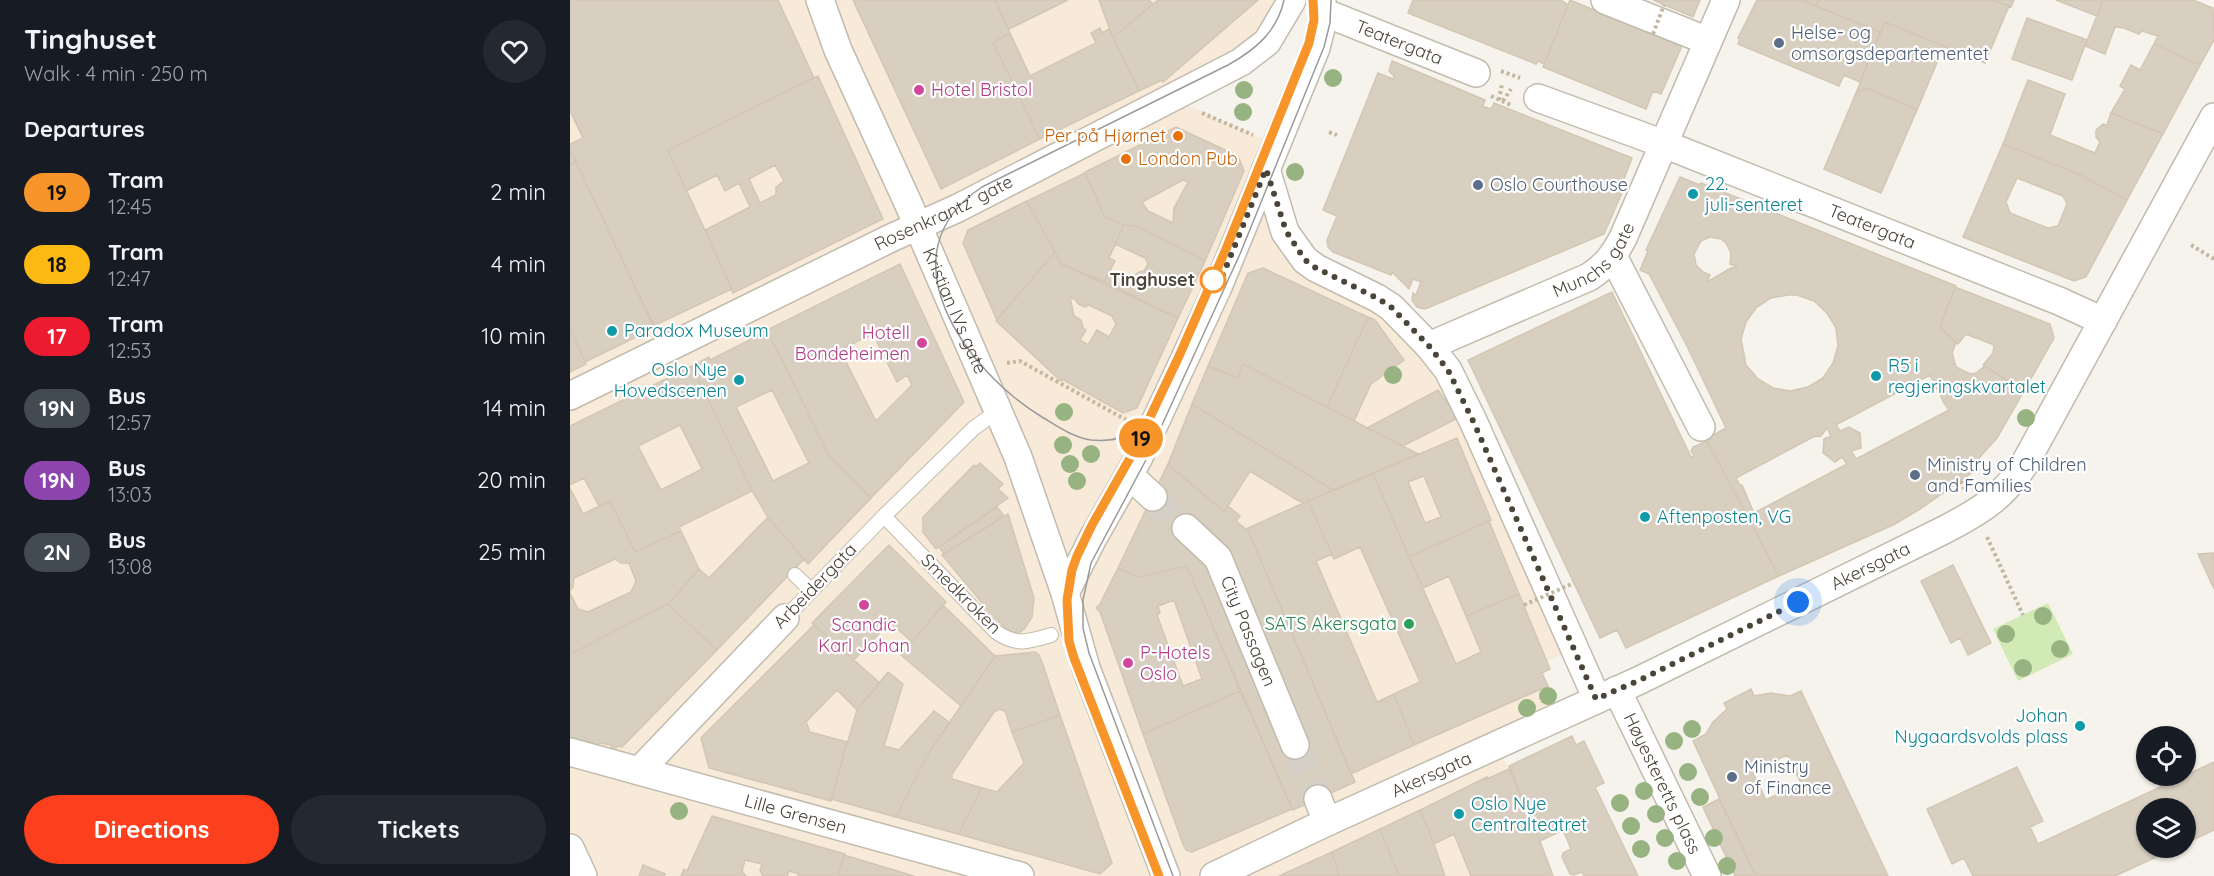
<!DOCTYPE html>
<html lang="en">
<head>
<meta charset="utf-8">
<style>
  body { margin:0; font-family:Quicksand,sans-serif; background:#242831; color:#f1f3f6; height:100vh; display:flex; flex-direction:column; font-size:22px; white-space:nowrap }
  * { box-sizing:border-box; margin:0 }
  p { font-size:20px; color:#9ea1a6 }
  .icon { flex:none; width:33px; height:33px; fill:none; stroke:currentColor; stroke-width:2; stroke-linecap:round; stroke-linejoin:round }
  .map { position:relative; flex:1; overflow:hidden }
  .sheet { display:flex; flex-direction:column; background:#171b24; width:570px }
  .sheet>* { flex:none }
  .badge { padding:0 12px; border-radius:20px; font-size:21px; line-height:39px }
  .fabs { position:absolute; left:1566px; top:726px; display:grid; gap:12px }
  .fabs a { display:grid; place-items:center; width:60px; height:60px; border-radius:50%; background:#171b24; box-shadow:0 2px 4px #0004; font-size:30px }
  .you { position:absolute; width:30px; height:30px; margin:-15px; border:4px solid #fff; border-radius:50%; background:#1a73e8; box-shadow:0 0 0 9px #1a73e833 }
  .map>.badge { position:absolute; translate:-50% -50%; box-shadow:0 0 0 3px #fff }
  h2 { padding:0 24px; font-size:22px; line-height:54px }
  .round { display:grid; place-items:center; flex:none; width:63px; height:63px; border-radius:32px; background:#242831 }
  .headline { display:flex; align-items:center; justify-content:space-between; height:102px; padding:0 24px }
  h1 { font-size:28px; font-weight:700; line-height:45px }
  .action { display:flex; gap:12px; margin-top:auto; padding:12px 24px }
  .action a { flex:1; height:69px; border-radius:36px; background:#fc3f1d; color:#fff; font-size:24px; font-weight:700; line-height:69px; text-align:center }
  .action a+a { background:#242831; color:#f1f3f6 }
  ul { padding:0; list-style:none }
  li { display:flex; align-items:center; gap:18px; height:72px; padding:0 24px }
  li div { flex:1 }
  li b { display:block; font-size:22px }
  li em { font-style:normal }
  li .badge { min-width:66px; font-weight:700; text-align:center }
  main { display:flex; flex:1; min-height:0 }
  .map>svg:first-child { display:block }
  .commercial { fill:#f7ead8 }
  .green { fill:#d2eab5 }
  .building { fill:#d8cfc1; stroke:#d3c7b4; stroke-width:1.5; fill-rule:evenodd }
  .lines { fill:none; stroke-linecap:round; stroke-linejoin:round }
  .street-tunnel { stroke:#d4d0c8; stroke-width:27; stroke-dasharray:27 14; stroke-linecap:butt }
  .lane-casing { stroke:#c2bbae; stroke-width:16 }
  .street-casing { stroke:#c2bbae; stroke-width:30 }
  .path { stroke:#c4b79f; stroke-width:4; stroke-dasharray:3 3; stroke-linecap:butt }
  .lane { stroke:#fff; stroke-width:14 }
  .street { stroke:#fff; stroke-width:27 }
  .tram { stroke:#9a9a9a; stroke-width:1.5 }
  .path-bridge { stroke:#c4b79f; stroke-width:4; stroke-dasharray:3 3; stroke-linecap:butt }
  .tree { fill:#97b381 }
  .line-casing { stroke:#fff; stroke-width:14 }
  .line { stroke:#f7942a; stroke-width:9 }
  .walk { stroke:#4b4439; stroke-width:6; stroke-dasharray:0 10.8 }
  .service-dot { fill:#5c6f8a; stroke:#fff; stroke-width:2 }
  .hotel-dot { fill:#d1479c; stroke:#fff; stroke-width:2 }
  .food-dot { fill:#e8710a; stroke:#fff; stroke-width:2 }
  .culture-dot { fill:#0f9aa8; stroke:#fff; stroke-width:2 }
  .stop-dot { fill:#fff; stroke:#f7942a; stroke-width:3 }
  .leisure-dot { fill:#2e9e5b; stroke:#fff; stroke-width:2 }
  .labels { text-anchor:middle; stroke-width:4.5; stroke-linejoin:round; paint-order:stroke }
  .service-label { font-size:18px; fill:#4e5e75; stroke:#fff; text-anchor:start }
  .street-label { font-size:18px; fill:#4b4439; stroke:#fff }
  .hotel-label { font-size:18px; fill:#b23c85; stroke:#fff; text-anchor:start }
  .food-label { font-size:18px; fill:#c56008; stroke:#fff; text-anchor:end }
  .culture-label { font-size:18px; fill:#0d838f; stroke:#fff; text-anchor:start }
  .stop-label { font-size:18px; font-weight:bold; fill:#4b4439; stroke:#fff; text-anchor:end }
  .leisure-label { font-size:18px; fill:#27864d; stroke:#fff; text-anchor:end }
</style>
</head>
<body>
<main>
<section class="sheet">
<div class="headline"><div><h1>Tinghuset</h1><p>Walk · 4 min · 250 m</p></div><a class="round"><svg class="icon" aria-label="heart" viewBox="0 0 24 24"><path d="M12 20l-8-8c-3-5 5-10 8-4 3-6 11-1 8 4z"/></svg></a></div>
<h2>Departures</h2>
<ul>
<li><span class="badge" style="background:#f7942a;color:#111">19</span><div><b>Tram</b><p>12:45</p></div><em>2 min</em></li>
<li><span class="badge" style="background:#fdb913;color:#111">18</span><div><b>Tram</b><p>12:47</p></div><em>4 min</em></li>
<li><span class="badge" style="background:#ed1b2f;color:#fff">17</span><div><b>Tram</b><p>12:53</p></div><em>10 min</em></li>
<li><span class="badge" style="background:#424a52;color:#fff">19N</span><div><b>Bus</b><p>12:57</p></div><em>14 min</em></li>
<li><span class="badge" style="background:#8e44ad;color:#fff">19N</span><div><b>Bus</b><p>13:03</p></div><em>20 min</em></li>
<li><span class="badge" style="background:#424a52;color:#fff">2N</span><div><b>Bus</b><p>13:08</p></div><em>25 min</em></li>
</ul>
<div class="action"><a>Directions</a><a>Tickets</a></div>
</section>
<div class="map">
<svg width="1644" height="876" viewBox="0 0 1644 876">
  <rect width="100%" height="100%" fill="#f6f3ec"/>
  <path class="commercial" d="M0,0H716L717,7L610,102L706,144L715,231L859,346L1009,647L977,661L980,669L972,673L992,715L928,745L985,876H13L0,848Z"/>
  <path class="green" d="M1478,603L1503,654L1448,681L1423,629Z"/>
  <path class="building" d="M0,0H208L244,78L98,150L162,289L83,326L0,149V144L13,138L0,111Z
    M283,0H425L440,33L423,43L470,139L371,189Z
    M425,0H498L439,29Z
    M529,0H579L583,4L543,38Z
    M588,0H688L593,82L592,80L569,91L543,38Z
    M843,0H991L998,5L974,64L968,61L966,64L838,13Z
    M1000,0L1112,46L1091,94L1083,91L1076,109L973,67Z
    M1083,0H1130L1123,17Z
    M1187,0H1231L1310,32L1290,82L1274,75L1269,86L1168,44L1170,39L1168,38Z
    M1231,0H1249L1246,6Z
    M1249,0H1422L1439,6L1415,63L1315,22L1310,32L1246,6Z
    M1422,0H1444L1441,7Z
    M1486,0H1533L1527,16Z
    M1533,0H1623L1643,8L1644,40L1630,65L1584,44L1588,36L1572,31L1569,34L1554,28L1545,27L1535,54L1515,46Z
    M1457,18L1517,40L1502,80L1442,59Z
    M1315,22L1374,46L1347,110L1297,88L1286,93Z
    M530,28L532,33L539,29L569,91L470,139L423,43L440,33L460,76L526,43L521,33Z
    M1584,44L1630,65L1593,134L1541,113L1555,89L1550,86L1561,65L1570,70Z
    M822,61L915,100L913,106L921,109L924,103L1062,158L1052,184L1055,186L1034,234L855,309L847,307L842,300L843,293L846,295L851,282L843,279L839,289L822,272L821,275L763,252L758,247L757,240L767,216L753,210L808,73L823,79L824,76L819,71Z
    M248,76L313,219L163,293L135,230L180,207L169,183L155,191L147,175L116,191L98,150ZM205,165L214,181L206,187V195L190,203L179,179Z
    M1458,80L1495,94L1480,135L1525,153L1530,142L1526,137V130L1533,124L1537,125L1541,113L1593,134L1557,200L1509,174L1433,144Z
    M1297,88L1347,110L1311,193L1254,169L1286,93Z
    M606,127L668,156L674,171L635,261L567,226L554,225L535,217L515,172ZM613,180L618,182L604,208L603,223L578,211L572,202Z
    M1433,144L1509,174L1557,200L1516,277L1504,281L1393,237ZM1447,178L1493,196L1497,204L1488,226L1478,228L1440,213L1436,202Z
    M0,149L6,162L0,165Z
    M6,162L85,328L15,362L0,328V165Z
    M515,173L535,217L554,225L539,258L545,261L534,282L491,264L457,201Z
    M1110,177L1130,185L1131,183L1386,286L1370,327L1386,343L1382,353L1386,367L1400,374L1406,373L1415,366L1454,391L1427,438L1399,469L1403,472L1350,509L1325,524L1209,576L1138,443V438L1156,428L1117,346L1079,274L1070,270L1078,251L1076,250ZM1140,237L1151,239L1156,243L1161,253L1160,264L1168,267L1161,268L1137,282L1140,275L1133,272L1126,265L1124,254L1131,241ZM1218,295H1227L1244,301L1257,313L1266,328L1268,346L1263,363L1253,378L1238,387L1220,391L1203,388L1188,379L1176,365L1171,339L1176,322L1186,308L1201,298ZM1360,375L1374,403L1379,410L1286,459L1281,451L1291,448L1290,433L1279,427L1270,431L1265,422L1268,424ZM1257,428L1261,436L1254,439L1253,453L1265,462L1272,457L1277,464L1184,513L1172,485H1170L1166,478L1243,437L1251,436Z
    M457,201L485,252L427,320L393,243L398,230Z
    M554,225L567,226L635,261L608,318L534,282L539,273L567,288L564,276L569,272L574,271L578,264L575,258L545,244Z
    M485,252L491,264L608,318L567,408L553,413L492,379L491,381L426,321ZM500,297L506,300L508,304L515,307L519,305L542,316L546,324L539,337L527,330L518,345L510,340L516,330L513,328L511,320L504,316Z
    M330,264L394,402L301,498L258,454L197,330ZM314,328L318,336L307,342L327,382L337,375L342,385L306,421L270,350Z
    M693,268L798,317L757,407L673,364L668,378L638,366L678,273Z
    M1385,287L1480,324L1484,338L1454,391L1413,365L1423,353L1424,346L1422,344L1398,335H1395L1388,344L1370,327Z
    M1042,292L1121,457L1124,456L1121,451L1123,447L1137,441L1209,576L1056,648L1047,630L1030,638L898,360Z
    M798,317L805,320L834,360L801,384L784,421L757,407Z
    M0,328L16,364L0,372Z
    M197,330L258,454L301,498L238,564L198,517L182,491L122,366L139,357L140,360L180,340L179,338ZM202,390L239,463L203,481L166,407Z
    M673,364L757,407L848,454L763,490L622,404L638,366L668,378Z
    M122,366L182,491L109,527L111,531L65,552L40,501L29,506L14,478L0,485V426ZM110,425L132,469L91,490L68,446Z
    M868,390L888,418L833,446L797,428Z
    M622,404L763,490L734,503L727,500L680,471L654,512L598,464Z
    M887,438L921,520L839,557L803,474ZM854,476L871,517L855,523L838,482Z
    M410,463L433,484L428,489L438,498L366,549L353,532V517L404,465L406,467Z
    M598,464L654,512L658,506L670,516L666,521L679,532L785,782L723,810L617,566L569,577L548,568Z
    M803,474L886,664L911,652L896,616L949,594L980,669L972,673L978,686L844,745L824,694L850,682L790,547L764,559L738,501Z
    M0,488L13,514L40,501L65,552L111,531L129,569L98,604L0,654V593L8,609L18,612L61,592L66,581L59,563H51L45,559L4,578L3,587L0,591Z
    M738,501L762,554L746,561L807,702L824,694L844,745L781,774L679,532L676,529Z
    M427,507L434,516L374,554L369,547Z
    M438,514L464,598L462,617L455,628L446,636H443L418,610L372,555Z
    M198,517L234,559L147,650L98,604L129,569L139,578Z
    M919,521L949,594L896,616L879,576L853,588L839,557Z
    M319,545L376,602L342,642L320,622L284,660L242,623Z
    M1644,553V589L1628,554Z
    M1383,565L1421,643L1398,655L1390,638L1381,643L1351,581Z
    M617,566L670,691L573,734L530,612L526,608L530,604L548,568L569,577ZM604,600L632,679L613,686L587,615L590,613L588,606Z
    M98,604L147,650L52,747L48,746L46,748L41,747V745L30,743L28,745L22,744V742L11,740L9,742L0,738V654Z
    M373,605L425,656L391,706L331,655Z
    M244,625L310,683L287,710L267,690L236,722L240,732L277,742L261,801L139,768L131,738Z
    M465,652L469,655L472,662L490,715L442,732L435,711L429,709L424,712L382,774V779L412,788L388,834L326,817L358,754L425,656Z
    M318,672L333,684L314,746L329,750L364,711L380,723L358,754L326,817L261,799L287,710Z
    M1181,689L1184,696L1201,693L1220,696L1231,691L1318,876H1186L1123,741L1136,734L1143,722L1157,709L1154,703ZM1217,755L1231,783L1196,800L1182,771L1188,768V766L1196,765Z
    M670,691L722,809L622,852L616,850L613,844L573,734Z
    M490,715L542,863L530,874L388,834L412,788L427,792L454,763L442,732Z
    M1002,736L1006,745L1014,741L1034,783L1025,787L1068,876H1014L1012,872L1004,875L1000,874L992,857L993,853L1001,849L993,830L970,841L939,766Z
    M1644,762V830L1616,843V808H1576V848H1606L1545,876H1403L1394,858L1382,864L1357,809L1447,767L1473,821L1460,827L1468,844Z
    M939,769L970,841L983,876H901L884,834L864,844L850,810L917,777V779Z
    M1149,799L1186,876H1165L1133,807Z
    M850,810L864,844L875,876H829L810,829Z
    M142,816L275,854L268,876H228L229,874L219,871L217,876H193L190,870L192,864L175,860L172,871L176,876H111L114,869L117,871Z
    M810,829L829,876H769L762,852Z
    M762,852L769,876H709Z
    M274,855L344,876H268Z
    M73,865L95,874L94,876H69Z"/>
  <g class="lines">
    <path class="street-tunnel" d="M583,497L616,528
      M725,745L748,799"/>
    <g class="lane-casing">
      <path id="lane" d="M314,516L426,632C447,646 458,642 481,635
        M225,575L241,590
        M215,618L314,516L404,428L429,410"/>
    </g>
    <g class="street-casing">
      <g id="street">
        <path id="s1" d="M250,0L268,50L338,203L448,457L495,593L516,668L596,876"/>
        <path d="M1035,0L1138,41"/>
        <path id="s2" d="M753,12L906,73"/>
        <path id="s3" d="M968,98L1094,144L1489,301L1533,321"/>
        <path d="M696,169L715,232L735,260L746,268L807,298L821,307L859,346L878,370L904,423L1027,699"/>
        <path d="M1043,256L1131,427"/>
        <path id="s4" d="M859,346L1019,277C1035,267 1044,255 1053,238L1156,0"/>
        <path id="s5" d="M0,396L321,238L388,208L671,62L697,42L722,0"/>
        <path d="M559,475L583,497"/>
        <path id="s6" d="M616,528L648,558L725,745"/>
        <path d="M495,593L523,538L568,459L648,287L746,48L752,24V0"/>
        <path id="s7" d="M1047,690L1137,876"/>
        <path id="s8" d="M0,752L450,876"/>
        <path d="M69,771L215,618"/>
        <path d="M748,799L757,822"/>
        <path d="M0,848L13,876"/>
        <path id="s9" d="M644,876L757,822L1070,680L1374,530C1409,512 1432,498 1454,465L1644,117"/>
      </g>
    </g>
    <path class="path" d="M931,71L950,78
      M921,96L941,105
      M929,100L932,84
      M933,101L941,89
      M632,113L683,135
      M759,132L767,135
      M1621,245L1644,259
      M437,363L450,361L558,421
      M1391,481L1394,489
      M1417,537L1453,615"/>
    <use href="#lane" class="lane"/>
    <use href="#street" class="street"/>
    <path class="tram" d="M577,426C560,437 541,442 521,440C502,437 487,426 472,417C396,371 311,254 412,187L658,65C685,50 707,32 714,0
      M589,876L504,658C493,618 496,580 513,541L564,451L610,354L656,249L739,43L744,20L743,0
      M603,876L519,653L513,628V600L521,563L577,458L670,254L754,47L760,23L761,0"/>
    <path class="path-bridge" d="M1083,34L1094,5
      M954,605L1004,583"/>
  </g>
  <g class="tree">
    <circle cx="763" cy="78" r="9"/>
    <circle cx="674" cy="90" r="9"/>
    <circle cx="673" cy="112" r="9"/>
    <circle cx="725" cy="172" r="9"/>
    <circle cx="823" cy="375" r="9"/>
    <circle cx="494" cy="412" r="9"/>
    <circle cx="1456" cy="418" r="9"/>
    <circle cx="493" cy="445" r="9"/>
    <circle cx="521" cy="454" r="9"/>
    <circle cx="500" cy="464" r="9"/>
    <circle cx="507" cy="481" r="9"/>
    <circle cx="1473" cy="616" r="9"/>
    <circle cx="1436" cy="634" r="9"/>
    <circle cx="1490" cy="649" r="9"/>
    <circle cx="1453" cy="668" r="9"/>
    <circle cx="978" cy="696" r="9"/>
    <circle cx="957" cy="708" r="9"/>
    <circle cx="1122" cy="729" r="9"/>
    <circle cx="1104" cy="741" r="9"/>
    <circle cx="1118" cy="772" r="9"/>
    <circle cx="1074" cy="791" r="9"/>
    <circle cx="1130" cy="797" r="9"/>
    <circle cx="1050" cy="803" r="9"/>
    <circle cx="109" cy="811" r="9"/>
    <circle cx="1086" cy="814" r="9"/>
    <circle cx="1061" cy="826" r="9"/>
    <circle cx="1095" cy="838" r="9"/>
    <circle cx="1144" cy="838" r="9"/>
    <circle cx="1071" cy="849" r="9"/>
    <circle cx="1107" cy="861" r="9"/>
    <circle cx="1157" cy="866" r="9"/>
  </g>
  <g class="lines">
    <g class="line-casing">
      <path id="line" d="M589,876L504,658L499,641L497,600L502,570L507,556L522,525L564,451L610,354L656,249L739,43L744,20L743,0"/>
    </g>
    <use href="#line" class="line"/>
    <path class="walk" d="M643,280L648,287L696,169L716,231L735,260L746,268L807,298L821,307L859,346L878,370L904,423L1026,699L1070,680L1228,602"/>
  </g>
  <g class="service-dot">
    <circle cx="1209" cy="43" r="6"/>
    <circle cx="908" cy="185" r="6"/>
    <circle cx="1345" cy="475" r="6"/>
    <circle cx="1162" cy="777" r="6"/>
  </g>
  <g class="hotel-dot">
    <circle cx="349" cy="90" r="6"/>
    <circle cx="352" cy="343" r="6"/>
    <circle cx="294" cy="605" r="6"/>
    <circle cx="558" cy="663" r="6"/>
  </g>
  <g class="food-dot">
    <circle cx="608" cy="136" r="6"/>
    <circle cx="556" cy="159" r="6"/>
  </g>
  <g class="culture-dot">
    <circle cx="1123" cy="194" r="6"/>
    <circle cx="42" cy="331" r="6"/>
    <circle cx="1306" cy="376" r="6"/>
    <circle cx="169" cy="380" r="6"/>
    <circle cx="1075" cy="517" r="6"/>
    <circle cx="1510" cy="726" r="6"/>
    <circle cx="889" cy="814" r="6"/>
  </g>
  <circle class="stop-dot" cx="643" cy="280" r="12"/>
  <circle class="leisure-dot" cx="839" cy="624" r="6"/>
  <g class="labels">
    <g class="service-label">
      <text x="1221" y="39">Helse- og<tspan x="1221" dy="21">omsorgsdepartementet</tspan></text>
      <text x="920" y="191">Oslo Courthouse</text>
      <text x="1357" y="471">Ministry of Children<tspan x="1357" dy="21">and Families</tspan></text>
      <text x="1174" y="773">Ministry<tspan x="1174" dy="21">of Finance</tspan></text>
    </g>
    <g class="street-label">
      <text dy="6" stroke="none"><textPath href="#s2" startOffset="82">Teatergata</textPath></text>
      <text dy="6" stroke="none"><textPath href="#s5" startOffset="416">Rosenkrantz’ gate</textPath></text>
      <text dy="6" stroke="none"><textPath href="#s3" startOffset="358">Teatergata</textPath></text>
      <text dy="6" stroke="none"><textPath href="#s4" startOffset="189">Munchs gate</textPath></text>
      <text dy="6" stroke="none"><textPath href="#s1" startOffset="339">Kristian IVs gate</textPath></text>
      <text dy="6" stroke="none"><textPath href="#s9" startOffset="726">Akersgata</textPath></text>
      <text transform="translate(245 586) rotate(-46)" y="6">Arbeidergata</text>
      <text transform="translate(391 594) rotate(45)" y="6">Smedkroken</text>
      <text dy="6" stroke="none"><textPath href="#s6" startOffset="123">City Passagen</textPath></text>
      <text dy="6" stroke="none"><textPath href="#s9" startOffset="240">Akersgata</textPath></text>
      <text dy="6" stroke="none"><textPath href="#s7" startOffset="104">Høyesteretts plass</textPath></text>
      <text dy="6" stroke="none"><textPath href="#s8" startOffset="234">Lille Grensen</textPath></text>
    </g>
    <g class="hotel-label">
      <text x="361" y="96">Hotel Bristol</text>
      <text x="340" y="339" text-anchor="end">Hotell<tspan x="340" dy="21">Bondeheimen</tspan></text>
      <text x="294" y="631" text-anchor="middle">Scandic<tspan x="294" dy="21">Karl Johan</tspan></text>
      <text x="570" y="659">P-Hotels<tspan x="570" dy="21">Oslo</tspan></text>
    </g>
    <g class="food-label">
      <text x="596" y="142">Per på Hjørnet</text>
      <text x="568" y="165" text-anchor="start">London Pub</text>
    </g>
    <g class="culture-label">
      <text x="1135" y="190">22.<tspan x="1135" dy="21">juli-senteret</tspan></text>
      <text x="54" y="337">Paradox Museum</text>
      <text x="1318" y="372">R5 i<tspan x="1318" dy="21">regjeringskvartalet</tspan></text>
      <text x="157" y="376" text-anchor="end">Oslo Nye<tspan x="157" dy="21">Hovedscenen</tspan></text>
      <text x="1087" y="523">Aftenposten, VG</text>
      <text x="1498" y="722" text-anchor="end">Johan<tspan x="1498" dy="21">Nygaardsvolds plass</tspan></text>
      <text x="901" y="810">Oslo Nye<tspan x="901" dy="21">Centralteatret</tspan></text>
    </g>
    <g class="stop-label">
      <text x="625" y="286">Tinghuset</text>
    </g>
    <g class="leisure-label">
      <text x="827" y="630">SATS Akersgata</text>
    </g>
  </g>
</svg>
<div class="fabs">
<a><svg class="icon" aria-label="locate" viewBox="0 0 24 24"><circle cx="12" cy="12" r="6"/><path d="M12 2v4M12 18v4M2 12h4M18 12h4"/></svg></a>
<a><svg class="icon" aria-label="layers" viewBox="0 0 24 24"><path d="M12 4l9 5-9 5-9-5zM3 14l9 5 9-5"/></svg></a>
</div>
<div class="you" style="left:1228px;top:602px"></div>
<b class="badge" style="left:571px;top:438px;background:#f7942a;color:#111">19</b>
</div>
</main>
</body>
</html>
